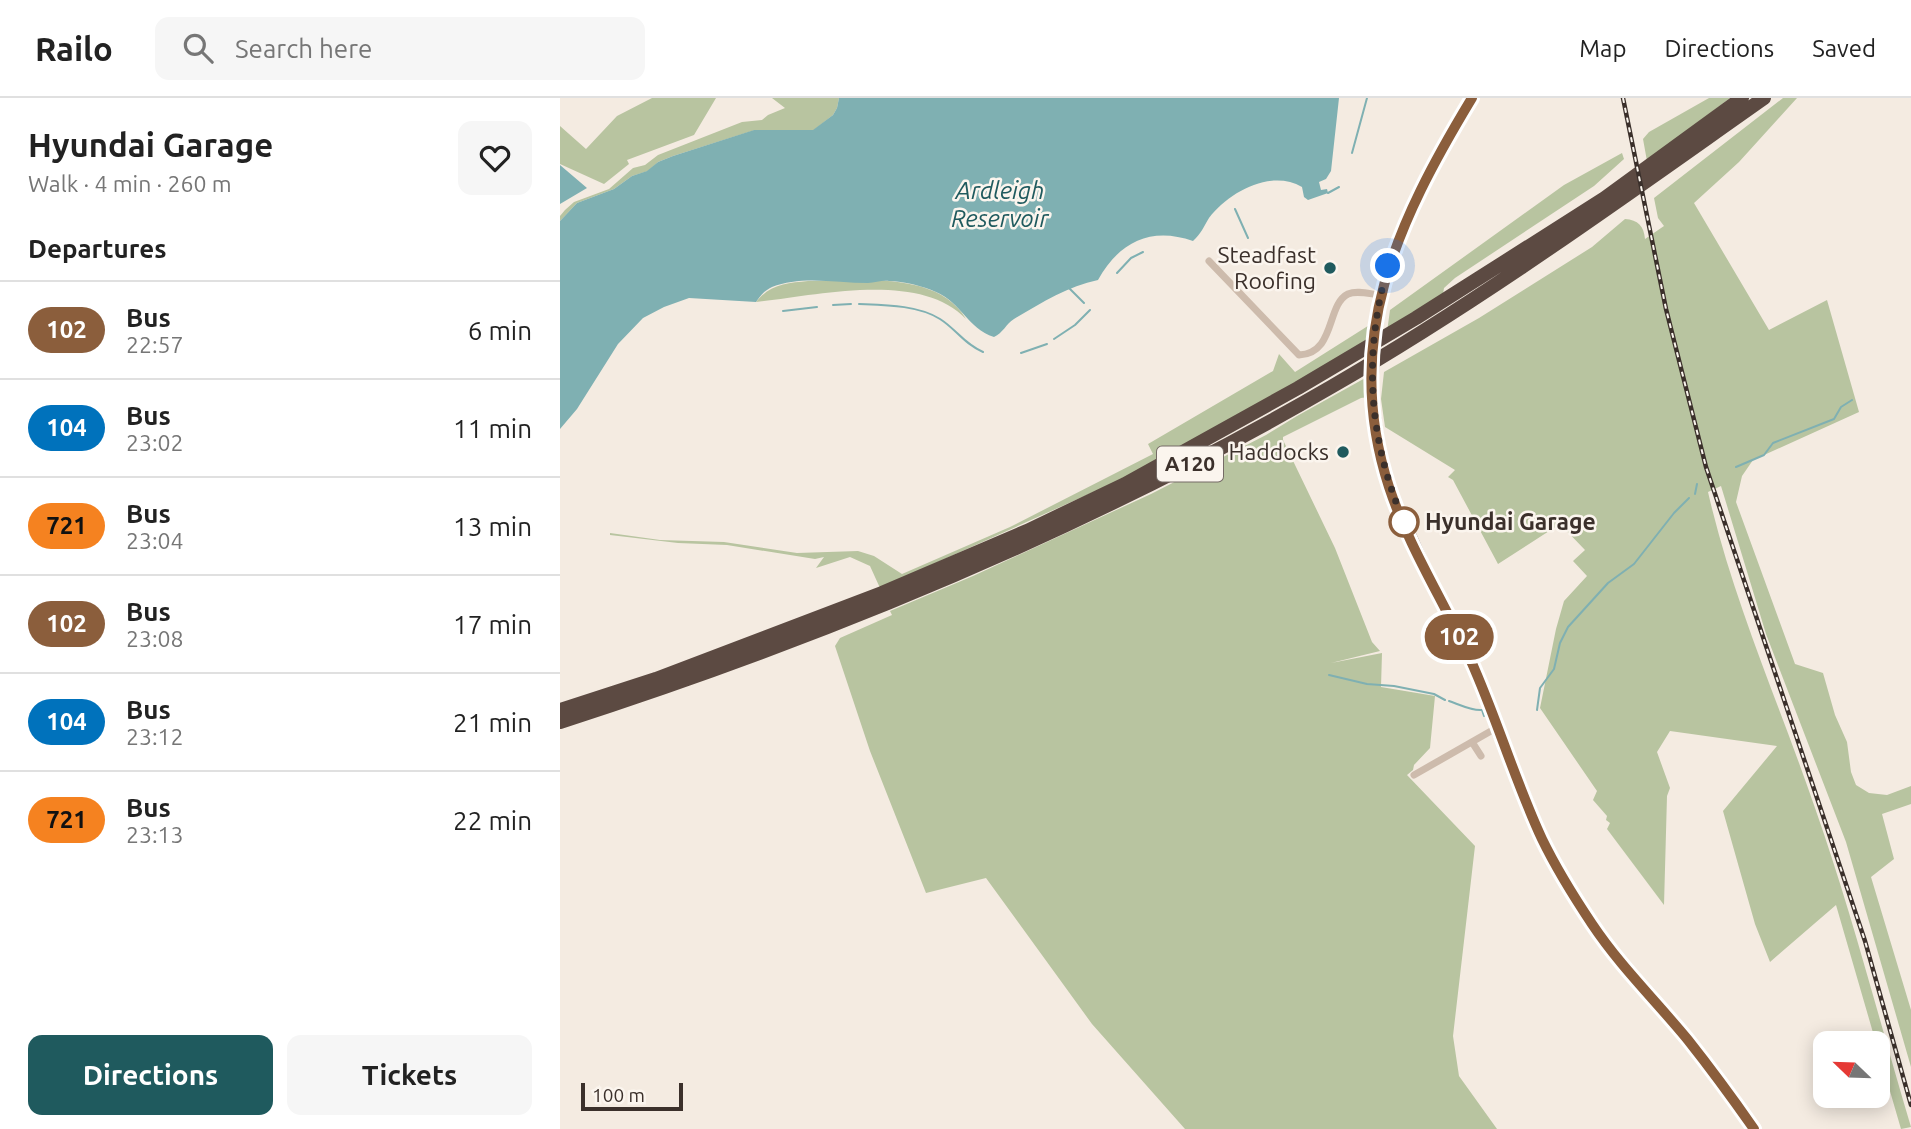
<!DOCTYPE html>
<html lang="en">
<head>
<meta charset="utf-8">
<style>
  body { margin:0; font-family:Ubuntu,sans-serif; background:#f6f6f6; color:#222; height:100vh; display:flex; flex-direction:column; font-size:26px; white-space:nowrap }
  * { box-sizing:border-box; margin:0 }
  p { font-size:23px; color:#767676 }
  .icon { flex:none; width:38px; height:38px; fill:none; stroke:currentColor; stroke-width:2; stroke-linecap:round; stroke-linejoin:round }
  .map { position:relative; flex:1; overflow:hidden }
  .sheet { display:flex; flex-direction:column; background:#fff; width:560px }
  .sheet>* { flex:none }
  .badge { padding:0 14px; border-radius:23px; font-size:24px; line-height:46px }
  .needle { width:46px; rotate:293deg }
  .controls { position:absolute; left:1253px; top:933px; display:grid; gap:14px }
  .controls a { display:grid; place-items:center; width:77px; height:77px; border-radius:14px; background:#fff; box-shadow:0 4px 18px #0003; font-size:35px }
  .scale { position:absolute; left:21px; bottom:18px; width:102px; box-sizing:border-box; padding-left:7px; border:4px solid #3b302b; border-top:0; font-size:19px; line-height:24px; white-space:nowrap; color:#3b302b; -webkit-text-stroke:5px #fbf5ee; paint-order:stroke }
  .you { position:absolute; width:35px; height:35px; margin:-18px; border:5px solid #fff; border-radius:50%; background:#1a73e8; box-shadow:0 0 0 10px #1a73e833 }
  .map>.badge { position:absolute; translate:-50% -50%; box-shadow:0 0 0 4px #fff }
  h2 { padding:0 28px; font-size:26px; line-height:63px }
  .round { display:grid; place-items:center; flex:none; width:74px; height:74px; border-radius:14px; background:#f6f6f6 }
  .head { display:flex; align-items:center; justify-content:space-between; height:119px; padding:0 28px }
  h1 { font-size:33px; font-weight:700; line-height:52px }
  .cta { display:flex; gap:14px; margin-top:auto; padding:14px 28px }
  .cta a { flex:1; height:80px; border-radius:14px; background:#1f5a5e; color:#fff; font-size:28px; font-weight:700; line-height:80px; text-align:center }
  .cta a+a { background:#f6f6f6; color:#222 }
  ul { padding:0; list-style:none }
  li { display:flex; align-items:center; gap:21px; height:98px; padding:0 28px; border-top:2px solid #e0e0e0 }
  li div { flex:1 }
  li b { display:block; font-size:26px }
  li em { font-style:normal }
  li .badge { min-width:77px; font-weight:700; text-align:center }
  header { display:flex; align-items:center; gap:42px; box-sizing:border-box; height:98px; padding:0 35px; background:#fff; border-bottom:2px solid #e0e0e0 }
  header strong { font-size:33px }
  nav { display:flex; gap:38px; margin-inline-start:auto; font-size:24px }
  .search { width:490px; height:63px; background:#f6f6f6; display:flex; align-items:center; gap:18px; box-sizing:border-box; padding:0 24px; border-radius:14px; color:#767676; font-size:26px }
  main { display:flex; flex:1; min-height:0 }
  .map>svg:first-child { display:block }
  .green { fill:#b8c4a0 }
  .water { fill:#7fb0b2 }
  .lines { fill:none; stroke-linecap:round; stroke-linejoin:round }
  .stream { stroke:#7fb0b2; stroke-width:2 }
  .street { stroke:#cdbbac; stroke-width:7 }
  .primary { stroke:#7d675c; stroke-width:12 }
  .highway { stroke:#5c4a42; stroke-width:14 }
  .rail-casing { stroke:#3b302b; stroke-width:4.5 }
  .rail { stroke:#fbf5ee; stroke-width:2; stroke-dasharray:5; stroke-linecap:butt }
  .primary-bridge { stroke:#7d675c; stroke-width:12 }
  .line-casing { stroke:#fff; stroke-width:16 }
  .line { stroke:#8b5e3c; stroke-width:10 }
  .walk { stroke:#3b302b; stroke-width:7; stroke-dasharray:0 12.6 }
  .poi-dot { fill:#1f5a5e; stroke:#fbf5ee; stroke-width:2.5 }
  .stop-dot { fill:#fff; stroke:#8b5e3c; stroke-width:3.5 }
  .labels { text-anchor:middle; stroke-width:5; stroke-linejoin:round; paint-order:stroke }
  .shield { fill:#fbf5ee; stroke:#756b66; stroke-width:2 }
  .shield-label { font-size:21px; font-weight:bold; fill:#3b302b }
  .poi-label { font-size:23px; fill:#3b302b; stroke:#fbf5ee; text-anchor:end }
  .stop-label { font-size:23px; font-weight:bold; fill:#3b302b; stroke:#fbf5ee; text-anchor:start }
  .water-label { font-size:24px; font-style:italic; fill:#1f5a5e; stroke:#fbf5ee }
</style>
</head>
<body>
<header>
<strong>Railo</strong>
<div class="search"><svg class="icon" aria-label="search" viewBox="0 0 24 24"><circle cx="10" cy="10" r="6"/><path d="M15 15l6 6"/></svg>Search here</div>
<nav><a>Map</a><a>Directions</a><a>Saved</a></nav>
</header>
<main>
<section class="sheet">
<div class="head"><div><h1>Hyundai Garage</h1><p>Walk · 4 min · 260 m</p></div><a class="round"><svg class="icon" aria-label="heart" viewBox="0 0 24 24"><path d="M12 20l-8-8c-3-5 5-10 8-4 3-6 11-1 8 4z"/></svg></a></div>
<h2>Departures</h2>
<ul>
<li><span class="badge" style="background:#8b5e3c;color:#fff">102</span><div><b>Bus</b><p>22:57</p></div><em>6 min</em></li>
<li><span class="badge" style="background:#0072bc;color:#fff">104</span><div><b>Bus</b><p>23:02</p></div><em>11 min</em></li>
<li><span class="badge" style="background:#f58220;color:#111">721</span><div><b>Bus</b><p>23:04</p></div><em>13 min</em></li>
<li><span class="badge" style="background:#8b5e3c;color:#fff">102</span><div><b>Bus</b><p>23:08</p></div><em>17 min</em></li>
<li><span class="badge" style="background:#0072bc;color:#fff">104</span><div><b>Bus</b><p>23:12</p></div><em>21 min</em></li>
<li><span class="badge" style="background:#f58220;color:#111">721</span><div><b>Bus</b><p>23:13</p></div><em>22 min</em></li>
</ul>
<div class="cta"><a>Directions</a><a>Tickets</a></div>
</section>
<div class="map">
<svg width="1351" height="1031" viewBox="0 0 1351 1031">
  <rect width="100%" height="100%" fill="#f4ebe1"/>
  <path class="green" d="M92,0H156L134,37L67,62L69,66L44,86L0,66V28L26,51L57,18Z
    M212,0H279L277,10L273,17L254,32H195L113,58L98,64L88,73L72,78L54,91L17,105L0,123V118L5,112L14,104L49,91L73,70L85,67L98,57L182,24L202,22L208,17L225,10Z
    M1149,0H1170L1087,63L1083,41L1089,34Z
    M1223,0H1237L1179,64L1134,105L1209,232L1267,202L1299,314L1193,362L1182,378L1176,404L1235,566L1263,575L1275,617L1287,644L1291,674L1296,687L1309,695L1327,697L1351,688V706L1322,716L1334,761L1311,779L1351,912V969L1286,744L1206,536L1161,388L1148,394C1173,503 1219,605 1255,710C1292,815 1319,922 1351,1029L1341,1031L1318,952V945H1316L1276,807L1210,864L1195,826L1163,713L1217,648L1110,633L1097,654L1110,690L1107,698L1104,807L1047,731L1050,725L1046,722L1047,718L1033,702L1037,693L980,610L996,531L1004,503L1027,478L1013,463L1025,452L1000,426L938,466L893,382L888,379L895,372L825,329L821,301L824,274L919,220L1032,149L1065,121C1078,122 1084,128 1085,141L1104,128L1098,120L1094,100Z
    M1062,55L1064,61L1034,88L895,180L884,190L883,196L827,234L830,212L1004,87Z
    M248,183C297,183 378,172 406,221C360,172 255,198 196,204C210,186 227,185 248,183Z
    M811,226L808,250L580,373L320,490L310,468L290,459L256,470L264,459L255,461L167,447L118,445L50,437V435L100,442L164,444L237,455L298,453L314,458L342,476L450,429L593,356L588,346L713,273L719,256L735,274Z
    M807,279L808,299L801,300L723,339V342L775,450L812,544L820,553L771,565L822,555L821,589L875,598L870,650L854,667L853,672L847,677L915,748L893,938L899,978L937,1031H625L532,926L426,780L366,795L310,653L275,548L280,540L332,517L330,513L413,478L591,396L706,337L737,318Z"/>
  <path class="water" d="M279,0H779L771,73L766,81L759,84L761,92L767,91L768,95L748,102L744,99L742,89C711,71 669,94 649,120C644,128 641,136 633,143C591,128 559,144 538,182C508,188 481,205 454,221C446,226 443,235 434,239C407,230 402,205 376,194C363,188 343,183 329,183C322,182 315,185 308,185C277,185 241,177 212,189C205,192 200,198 196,204L129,200L104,209L83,220L58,246L17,311L0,331V123L17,105L54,91L72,78L87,73L98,64L113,58L194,32H253L273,17L277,10Z
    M0,67L27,90L0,106Z"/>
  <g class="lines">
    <path class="stream" d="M792,55L807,0
      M768,95L779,89
      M675,111L688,140
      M557,175L571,160L583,154
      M509,190L524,205
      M299,206C324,207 358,207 380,221C396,231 404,246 423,254
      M273,207L291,206
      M223,213L257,209
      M494,241L515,227L530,212
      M461,255L487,246
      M1176,369L1204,357L1213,345L1274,321L1281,309L1292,302
      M1135,396L1137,386
      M769,577L807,586L834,588L874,596L885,602
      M889,603C898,606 912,613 922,612L924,618
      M977,612L980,590L994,571L1000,545L1008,529L1048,485L1074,466L1114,415L1129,400
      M932,634L937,645"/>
    <path class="street" d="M649,163L739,257C776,255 766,207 788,196C797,192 810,196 820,197
      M912,644L921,658
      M854,677L938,629"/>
    <path class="primary" d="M816,220C830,141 870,69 912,0
      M812,296L819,349L830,392L876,494L911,564L987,752L1032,826L1051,853L1128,942L1194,1031"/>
    <path class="highway" d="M0,612L96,581L322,495L467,433L565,386L738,290L856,220L1045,100L1182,0
      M0,624C267,538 528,430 771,289C922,202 1062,100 1204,0"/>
    <g class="rail-casing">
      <path id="rail" d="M1063,0L1106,211L1146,369L1305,843L1351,1007"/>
    </g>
    <use href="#rail" class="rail"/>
    <path class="primary-bridge" d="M812,296L816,220"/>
  </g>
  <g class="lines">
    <g class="line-casing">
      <path id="line" d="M912,0C837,124 781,242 829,389C849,450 885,505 911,563C937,621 955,683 982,741C996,770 1014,799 1032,826C1060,868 1096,903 1128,942C1151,971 1173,1001 1194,1031"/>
    </g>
    <use href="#line" class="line"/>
    <path class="walk" d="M828,168C803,256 808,340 844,424"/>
  </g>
  <g class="poi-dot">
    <circle cx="770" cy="170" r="7"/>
    <circle cx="783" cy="354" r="7"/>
  </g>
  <circle class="stop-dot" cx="844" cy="424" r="14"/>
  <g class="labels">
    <rect class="shield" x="597" y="348.5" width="66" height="35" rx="5"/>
    <g class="shield-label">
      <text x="630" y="373">A120</text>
    </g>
    <g class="poi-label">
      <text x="756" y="165">Steadfast<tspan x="756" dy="26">Roofing</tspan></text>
      <text x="769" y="362">Haddocks</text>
    </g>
    <g class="stop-label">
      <text x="865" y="432">Hyundai Garage</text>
    </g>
    <g class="water-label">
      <text x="440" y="101">Ardleigh<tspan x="440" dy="28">Reservoir</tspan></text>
    </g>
  </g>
</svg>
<div class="controls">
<a><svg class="needle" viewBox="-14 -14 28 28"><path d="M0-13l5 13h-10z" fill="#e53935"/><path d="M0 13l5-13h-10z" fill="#767676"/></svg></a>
</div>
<div class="scale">100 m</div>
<div class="you" style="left:828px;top:168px"></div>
<b class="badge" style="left:899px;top:539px;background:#8b5e3c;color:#fff">102</b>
</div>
</main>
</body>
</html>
